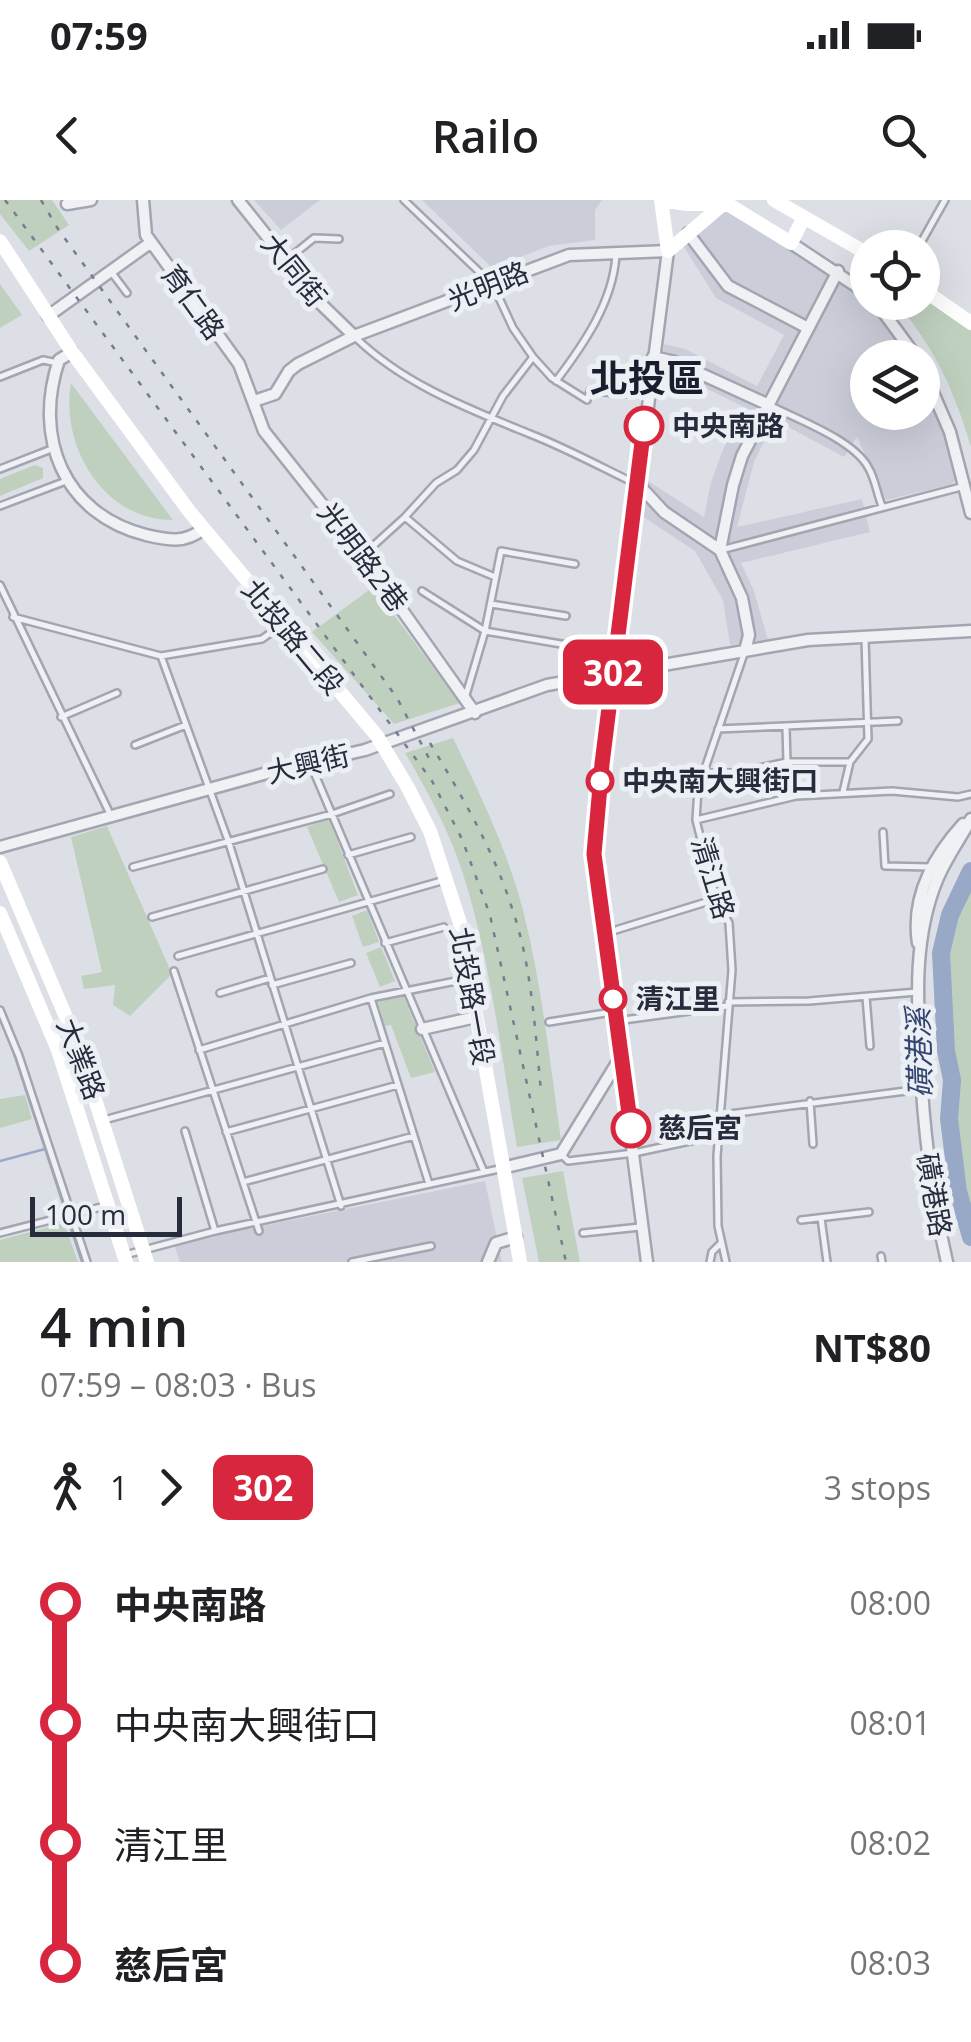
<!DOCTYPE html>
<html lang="en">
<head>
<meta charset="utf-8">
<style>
  body { margin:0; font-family:"Open Sans","Noto Sans TC",sans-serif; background:#f6f6f6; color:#202124; height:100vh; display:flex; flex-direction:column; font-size:38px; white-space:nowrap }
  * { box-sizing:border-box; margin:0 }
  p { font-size:32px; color:#757577 }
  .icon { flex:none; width:55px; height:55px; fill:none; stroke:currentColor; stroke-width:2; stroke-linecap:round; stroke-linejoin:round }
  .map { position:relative; height:1062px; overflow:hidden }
  .sheet { display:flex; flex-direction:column; background:#fff; flex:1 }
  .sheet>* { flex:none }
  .badge { padding:0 20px; border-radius:15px; font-size:35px; line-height:65px }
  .fabs { position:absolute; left:850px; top:30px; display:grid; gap:20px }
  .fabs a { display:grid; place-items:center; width:90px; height:90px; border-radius:50%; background:#fff; box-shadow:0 10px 40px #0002; font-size:50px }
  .scale { position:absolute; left:30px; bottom:25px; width:152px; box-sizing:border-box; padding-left:10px; border:5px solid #272c3d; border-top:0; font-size:28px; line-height:35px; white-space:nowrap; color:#272c3d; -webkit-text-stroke:8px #eceff4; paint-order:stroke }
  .map>.badge { position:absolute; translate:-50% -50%; box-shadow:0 0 0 5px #fff }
  .legs { display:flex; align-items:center; gap:15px; height:110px; padding:0 40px; font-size:32px }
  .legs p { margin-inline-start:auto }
  .head { display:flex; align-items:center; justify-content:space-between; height:170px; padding:0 40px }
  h1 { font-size:55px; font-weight:600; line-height:75px }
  ul { padding:0 40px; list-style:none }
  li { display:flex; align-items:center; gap:35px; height:120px; font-size:38px }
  li i { display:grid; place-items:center; width:15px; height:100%; margin:0 12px; background:currentColor }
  li i::after { content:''; width:25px; height:25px; margin:-12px; border:8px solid; border-radius:50%; background:#fff }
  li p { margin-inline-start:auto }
  li:first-child i { background:linear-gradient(#0000 50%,currentColor 0) }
  li:last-child i { background:linear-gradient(currentColor 50%,#0000 0) }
  .status { display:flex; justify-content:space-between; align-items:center; height:70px; padding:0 50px; background:#fff; direction:ltr }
  .status svg { height:28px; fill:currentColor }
  header { display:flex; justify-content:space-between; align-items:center; height:130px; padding:0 40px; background:#fff; font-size:45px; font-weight:600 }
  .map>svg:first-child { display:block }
  .built { fill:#cbced9 }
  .green { fill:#c0d0be }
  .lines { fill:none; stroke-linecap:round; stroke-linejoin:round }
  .stream { stroke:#98a8c7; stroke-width:2.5 }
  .river { stroke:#98a8c7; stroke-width:18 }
  .lane-casing { stroke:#a3a6b1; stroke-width:10 }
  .street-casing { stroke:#a3a6b1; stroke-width:15 }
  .lane { stroke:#f0f1f5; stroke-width:5 }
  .street { stroke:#f0f1f5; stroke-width:10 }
  .secondary { stroke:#fff; stroke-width:14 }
  .rail { stroke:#777d90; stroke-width:2.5; stroke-dasharray:5 10; stroke-linecap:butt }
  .line-1-casing { stroke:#fff; stroke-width:22 }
  .line-1 { stroke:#d7263d; stroke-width:15 }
  .stop-1-dot { fill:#fff; stroke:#d7263d; stroke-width:5 }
  .labels { text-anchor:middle; stroke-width:10; stroke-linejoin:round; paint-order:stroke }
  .street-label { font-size:28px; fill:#272c3d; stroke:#eceff4 }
  .stop-label { font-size:28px; font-weight:bold; fill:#272c3d; stroke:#eceff4; text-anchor:start }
  .water-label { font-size:30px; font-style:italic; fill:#324570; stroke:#eceff4 }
  .district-label { font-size:38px; font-weight:bold; fill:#191d2d; stroke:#eceff4 }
</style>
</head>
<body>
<div class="status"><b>07:59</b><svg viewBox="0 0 49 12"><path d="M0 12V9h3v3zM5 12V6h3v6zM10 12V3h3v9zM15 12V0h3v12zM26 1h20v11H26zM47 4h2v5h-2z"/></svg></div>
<header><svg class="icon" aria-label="back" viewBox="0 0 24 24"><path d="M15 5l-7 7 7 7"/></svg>Railo<svg class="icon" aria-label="search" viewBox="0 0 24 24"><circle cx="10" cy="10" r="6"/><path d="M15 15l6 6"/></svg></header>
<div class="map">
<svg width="971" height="1062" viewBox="0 0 971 1062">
  <rect width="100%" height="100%" fill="#dddfe7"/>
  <path class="built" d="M254,0H320L281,30Z
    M422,0H602L595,10V40L549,46L492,68Z
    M726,7L850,89L877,112L910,157L868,158V212H922L923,182L946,236L956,278L953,284L886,300L857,237L844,257L775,220L754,262L737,327L862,299L870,332L741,363L754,391L768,440L730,445L723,400L695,351L642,316L645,279L704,317L711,282L723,250L744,207L677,174L661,171L664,144L685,149L757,186L784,135L716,98L682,44Z
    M485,981L502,1062H180L174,1044Z"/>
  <path class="green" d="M0,0H52L69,25L29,51L0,14Z
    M0,84L22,115L0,128Z
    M923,93L971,131V247C955,193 934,145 896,103L922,102Z
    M71,183L173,320C102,320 60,245 71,183Z
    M35,265L43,268V278L0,296V279Z
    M373,387L460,503L394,524L312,432Z
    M453,538C480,594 507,649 523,710C542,785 550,863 561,940L517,947C502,861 492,771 467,687C454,640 430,595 405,553Z
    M329,619L358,695L339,702L307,627Z
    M107,626L172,774L130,816L113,805L115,785L84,789L81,776L102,772L71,637Z
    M971,684V1019L957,918L959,890L952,857L945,756L956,714Z
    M367,710L379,742L363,747L352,716Z
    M381,747L395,781L380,787L366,753Z
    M403,795L435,872L411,878L391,825L385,826L378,802Z
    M25,895L32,919L0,928V899Z
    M563,971L580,1062H539L522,978Z
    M64,1023L78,1062H0V1040Z"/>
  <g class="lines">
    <path class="stream" d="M10,841L82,1062
      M0,961L45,949"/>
    <path class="river" d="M971,671L950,715L941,753L946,851L952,880L949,919L958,991L971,1037"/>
    <g class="lane-casing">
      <path id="lane" d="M404,0L493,85L513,128L533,157L552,178L587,200L590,191L648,195
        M918,48L945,0
        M288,59L314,38L339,39
        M112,73L127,93
        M355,137C403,184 469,209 530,234C566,248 601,267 636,284
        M0,177L43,160L58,163
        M556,181C584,144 613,102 616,55
        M771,206C799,220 853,240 868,267C875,278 877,294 882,306
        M0,269L54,248
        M0,306L66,281
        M405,317L457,361L495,377
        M721,350L961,287
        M363,355L405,317L436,283L457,270L474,250L503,196L533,157
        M575,364L501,351L485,431L614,453
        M0,385L111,616
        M422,391L485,431L466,495
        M491,404L566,416
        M13,417L161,456L262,439L280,426
        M161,456L229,643L341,1006
        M61,517L117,493
        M718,529L898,521
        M135,545L186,525
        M787,562H849
        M311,565L484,972
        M705,573H735L787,562L786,528
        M843,592L850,562L868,539L865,438
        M696,620L796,596L892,591L958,597L971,594
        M883,632L885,666L930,667
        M348,655L411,637
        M133,667L332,614L390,594
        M152,717L323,669
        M606,733L716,699
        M385,743L444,727
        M178,756L445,680
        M174,771L259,1031
        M272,785L351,763
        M220,793L270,778
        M866,797L870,846
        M371,798L429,984
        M728,802L809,801L917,792
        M0,810L19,856L87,1062
        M616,821L727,806
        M549,822L612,812
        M199,850L371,798L456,781
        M810,901L813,944
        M722,915L921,889
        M104,920L385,843
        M185,931L215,1031
        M226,932L398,885
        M561,954L568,961L634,953L718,935
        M243,982L414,936
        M821,1018L827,1062
        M801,1020L869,1012
        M0,1033L105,1006
        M583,1033L640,1027
        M125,1055L215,1031L499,969
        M881,1056L882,1062
        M352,1062L431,1046
        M710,1062L712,1052L720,1044
        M726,1062L718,1026L717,956L732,770L729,723L716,699L696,620L698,589L745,451"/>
    </g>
    <g class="street-casing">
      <path id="street" d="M143,0L146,35L239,164L264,231L368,362L475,513
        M238,0L321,104L354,136
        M67,4L91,0
        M688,33L728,86L808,128
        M791,43L868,94
        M876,102L917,158
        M48,116L150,43
        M72,152L59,160C33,237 63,314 146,335C168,340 184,344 203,329
        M653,157L675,162L769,205
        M922,167L950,232L971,313
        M254,201L275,194L289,171L298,164L354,136L569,55L668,51L602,564L594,654L647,1062
        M639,285L664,312L720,350L742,398L749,435L745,451
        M720,350L733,285L742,256L838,71
        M0,647L278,570L365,550L547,485L808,440L971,431
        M918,743C911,698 933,657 963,624
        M422,829L476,817
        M502,968L561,954L620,858
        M488,1062L496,1043L516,1037
        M947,1062C931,993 923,926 920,855C917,796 914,736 937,680C946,658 960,639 971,619"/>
    </g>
    <use href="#lane" class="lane"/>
    <use href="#street" class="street"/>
    <path class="secondary" d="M661,0L687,4L725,3
      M661,0L668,51
      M774,0L868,54
      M726,3L791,43L804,17
      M0,41L72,152L189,311L377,536L407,586L430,631L460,723L520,1062
      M668,51L728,0
      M922,89L971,123
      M0,662L77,843L147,1062
      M0,713L58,850L126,1062"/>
    <path class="rail" d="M5,0L432,581L462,639L490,715L566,1062
      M41,0L58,29L397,498L431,562
      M430,543C462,596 493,649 512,708C532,766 535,831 541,891"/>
  </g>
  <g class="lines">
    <g class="line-1-casing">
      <path id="line-1" d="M631,928L594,654L602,564L644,226"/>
    </g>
    <use href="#line-1" class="line-1"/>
  </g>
  <g class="stop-1-dot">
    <circle cx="644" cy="226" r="18"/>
    <circle cx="600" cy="581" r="12"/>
    <circle cx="613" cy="799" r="12"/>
    <circle cx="631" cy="928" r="18"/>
  </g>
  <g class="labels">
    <g class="street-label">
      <text transform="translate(294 70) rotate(51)" y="10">大同街</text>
      <text transform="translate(488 86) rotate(-22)" y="10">光明路</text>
      <text transform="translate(193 102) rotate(54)" y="10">育仁路</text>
      <text transform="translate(363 357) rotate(53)" y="10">光明路2巷</text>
      <text transform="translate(293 437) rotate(50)" y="10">北投路二段</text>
      <text transform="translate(308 564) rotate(-13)" y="10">大興街</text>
      <text transform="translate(713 678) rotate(73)" y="10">清江路</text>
      <text transform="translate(472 796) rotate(80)" y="10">北投路一段</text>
      <text transform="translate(81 859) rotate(69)" y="10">大業路</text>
      <text transform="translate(934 995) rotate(80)" y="10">磺港路</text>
    </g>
    <g class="stop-label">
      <text x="672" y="236">中央南路</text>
      <text x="622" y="591">中央南大興街口</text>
      <text x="636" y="809">清江里</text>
      <text x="658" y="938">慈后宮</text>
    </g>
    <g class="water-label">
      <text transform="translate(920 853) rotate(-92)" y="10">磺港溪</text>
    </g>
    <g class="district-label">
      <text x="647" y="192">北投區</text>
    </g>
  </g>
</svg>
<div class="fabs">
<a><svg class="icon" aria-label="locate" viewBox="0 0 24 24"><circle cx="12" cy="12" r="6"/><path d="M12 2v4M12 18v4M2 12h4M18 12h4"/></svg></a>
<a><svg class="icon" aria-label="layers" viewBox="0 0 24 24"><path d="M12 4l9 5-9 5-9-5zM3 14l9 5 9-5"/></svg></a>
</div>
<div class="scale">100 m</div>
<b class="badge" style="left:613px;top:472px;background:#d7263d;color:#fff">302</b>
</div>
<section class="sheet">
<div class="head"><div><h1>4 min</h1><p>07:59 – 08:03 · Bus</p></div><b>NT$80</b></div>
<div class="legs"><svg class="icon" aria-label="walk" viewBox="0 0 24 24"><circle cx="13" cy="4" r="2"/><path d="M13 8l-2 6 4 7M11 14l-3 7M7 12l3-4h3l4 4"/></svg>1<svg class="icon" aria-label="forward" viewBox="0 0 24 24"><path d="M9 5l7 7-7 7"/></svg><b class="badge" style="background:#d7263d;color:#fff">302</b><p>3 stops</p></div>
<ul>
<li><i style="color:#d7263d"></i><b>中央南路</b><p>08:00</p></li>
<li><i style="color:#d7263d"></i><span>中央南大興街口</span><p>08:01</p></li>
<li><i style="color:#d7263d"></i><span>清江里</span><p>08:02</p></li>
<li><i style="color:#d7263d"></i><b>慈后宮</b><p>08:03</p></li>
</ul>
</section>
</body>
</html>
